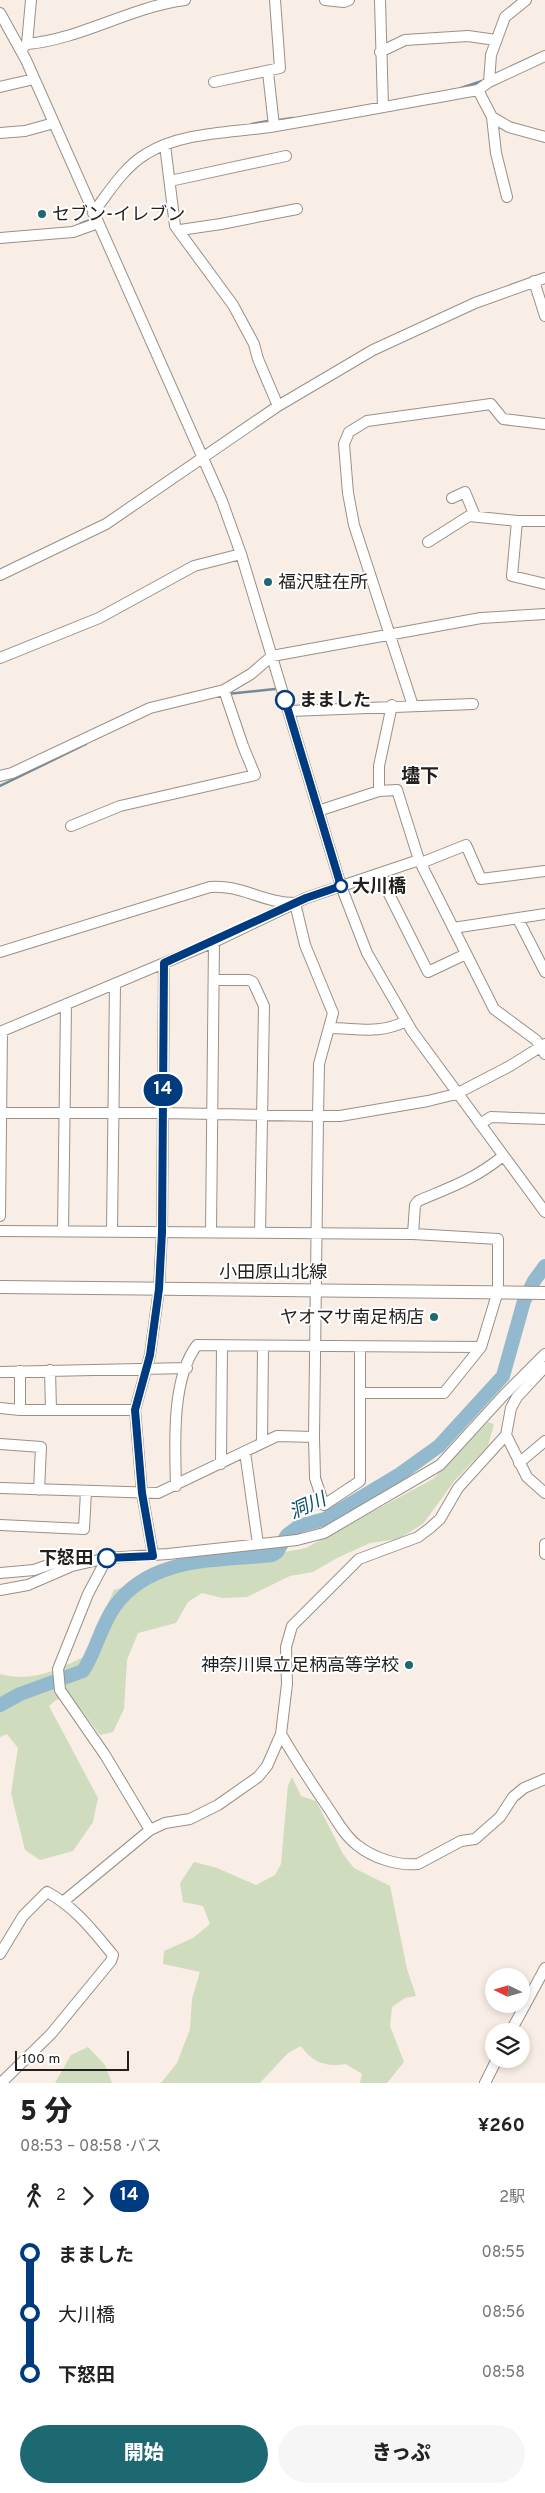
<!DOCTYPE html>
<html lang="ja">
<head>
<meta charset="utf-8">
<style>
  body { margin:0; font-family:Overpass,"Noto Sans JP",sans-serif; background:#f6f6f6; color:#222; height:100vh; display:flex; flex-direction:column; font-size:19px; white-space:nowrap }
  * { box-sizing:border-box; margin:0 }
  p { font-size:16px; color:#767676 }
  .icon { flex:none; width:28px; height:28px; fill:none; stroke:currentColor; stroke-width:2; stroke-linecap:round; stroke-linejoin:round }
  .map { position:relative; height:2083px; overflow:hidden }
  .panel { display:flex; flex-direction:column; background:#fff; flex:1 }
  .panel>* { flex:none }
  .badge { padding:0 10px; border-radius:16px; font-size:18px; line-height:32px }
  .needle { width:32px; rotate:275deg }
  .buttons { position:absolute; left:485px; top:1968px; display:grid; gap:10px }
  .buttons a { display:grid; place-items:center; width:45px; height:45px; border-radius:50%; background:#fff; box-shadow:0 2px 8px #0003; font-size:25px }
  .scale { position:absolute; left:15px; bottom:12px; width:114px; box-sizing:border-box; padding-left:5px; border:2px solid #231f1c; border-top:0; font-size:14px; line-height:18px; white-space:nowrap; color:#231f1c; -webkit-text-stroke:4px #fff; paint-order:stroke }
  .map>.badge { position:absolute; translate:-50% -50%; box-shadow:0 0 0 2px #fff }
  .legs { display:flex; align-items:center; gap:8px; height:55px; padding:0 20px; font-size:16px }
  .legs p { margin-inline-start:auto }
  .summary { display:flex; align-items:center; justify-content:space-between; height:85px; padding:0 20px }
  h1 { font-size:28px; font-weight:800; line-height:38px }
  .action { display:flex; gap:10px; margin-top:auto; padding:10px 20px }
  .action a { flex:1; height:58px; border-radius:30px; background:#1d6971; color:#fff; font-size:20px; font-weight:800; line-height:58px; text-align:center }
  .action a+a { background:#f6f6f6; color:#222 }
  ul { padding:0 20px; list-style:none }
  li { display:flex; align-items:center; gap:18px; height:60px; font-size:19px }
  li i { display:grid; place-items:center; width:8px; height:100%; margin:0 6px; background:currentColor }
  li i::after { content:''; width:12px; height:12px; margin:-6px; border:4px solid; border-radius:50%; background:#fff }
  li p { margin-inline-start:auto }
  li:first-child i { background:linear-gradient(#0000 50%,currentColor 0) }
  li:last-child i { background:linear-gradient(currentColor 50%,#0000 0) }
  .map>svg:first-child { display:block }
  .green { fill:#cfdcbd }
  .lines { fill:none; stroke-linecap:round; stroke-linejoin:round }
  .stream { stroke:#718b99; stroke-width:2.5 }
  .river { stroke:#93b9ce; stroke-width:14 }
  .minor-casing { stroke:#999087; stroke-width:12 }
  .major-casing { stroke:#999087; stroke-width:14 }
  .minor { stroke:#fff; stroke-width:10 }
  .major { stroke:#fff; stroke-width:12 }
  .line-1-casing { stroke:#fff; stroke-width:11 }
  .line-1 { stroke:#003b80; stroke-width:8 }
  .poi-dot { fill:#1d6971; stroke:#fff; stroke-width:2 }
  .stop-1-dot { fill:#fff; stroke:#003b80; stroke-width:2.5 }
  .labels { text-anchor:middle; stroke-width:4; stroke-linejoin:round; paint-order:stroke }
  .poi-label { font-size:18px; fill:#231f1c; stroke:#fff; text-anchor:start }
  .stop-label { font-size:18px; font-weight:bold; fill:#231f1c; stroke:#fff; text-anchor:start }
  .street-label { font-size:18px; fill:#231f1c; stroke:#fff }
  .neighbourhood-label { font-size:19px; font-weight:bold; fill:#231f1c; stroke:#fff }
  .water-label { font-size:19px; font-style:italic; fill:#06506d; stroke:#fff }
</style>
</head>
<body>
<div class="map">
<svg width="545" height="2083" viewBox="0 0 545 2083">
  <rect width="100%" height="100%" fill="#f8eee5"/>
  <path class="green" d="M488,1422L494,1424L488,1446L455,1480L423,1524L398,1539L370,1543L337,1558L313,1572L290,1576L247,1597L222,1598L202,1593L188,1602L176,1623L138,1633L127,1660L124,1709L113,1732L100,1735L72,1697L56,1700L49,1706L98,1798L93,1822L73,1851L40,1860L25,1850L11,1793L18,1748L7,1734L0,1737V1674C32,1683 56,1670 84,1657L114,1590L173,1572L306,1548L433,1479Z
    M292,1777L301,1796L316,1801L343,1854L354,1868L390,1886L407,1969L416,1996L405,1998L392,2007L390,2026L404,2062L387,2083H360L362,2074L346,2064C325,2067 313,2063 301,2046L288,2053L260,2083H161L177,2063L190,2029L192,1999L200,1972L163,1964L164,1951L193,1938L210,1924L203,1906L183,1902L180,1883L194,1862L217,1868L256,1885L275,1875L281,1864L288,1785Z
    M88,2047L105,2065L112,2083H55L71,2055Z"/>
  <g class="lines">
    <path class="stream" d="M461,88L482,81
      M279,120L293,118
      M252,124L268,121
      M80,224L90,220
      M227,694L275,689
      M0,786L86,744"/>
    <path class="river" d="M0,1705L20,1694L83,1671C96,1651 101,1625 115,1606C151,1556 217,1561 272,1555L277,1552L287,1535L299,1526L325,1519L400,1474L439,1446L503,1376L524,1301L534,1281L545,1266"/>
    <g class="minor-casing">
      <path id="minor" d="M325,0L344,2L349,0
        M380,0L383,107
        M0,13L26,60L222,501L241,554L341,886L367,953L412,1031L545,1212
        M27,44C82,39 130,7 185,0
        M23,48L27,44L31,0
        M380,52L405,40L468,36L496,40
        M268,72L274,126
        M214,82L280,68L275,0
        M489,82L491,55L505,17L526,0
        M0,87L34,79
        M478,90L492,117L496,153L507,197
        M492,117L509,127L545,137
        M0,133L25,131L54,123
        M165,145L175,226L233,305L254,344L258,359L278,406
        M170,181L286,156
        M93,213C109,192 124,167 146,154C183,131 234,133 276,126C343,115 410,102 478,90L489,82L545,56
        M180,230L221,224L297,209
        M0,238L73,232L98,223
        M534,281L545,316
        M452,498L465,492L475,516
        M517,521L512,576L545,584
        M428,542L469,516L517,521H545
        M0,575L106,524L278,406L373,350L475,303L545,278
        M0,658L99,618L194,566L241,554
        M413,706L354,525L348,493L344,444L349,432L367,421L491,404L503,419L545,424
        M289,711L473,704
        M0,776L12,773L150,708L224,690L251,674L272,656L481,618L545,614
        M379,791V766L392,705
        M318,811L379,791L397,790L419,860L494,1009L536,1040L545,1054
        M71,826L120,806L255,775L243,746L224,690
        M421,863L466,845L481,879L545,871
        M379,874L428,972L466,954
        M518,919L545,972
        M453,928L545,914
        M0,952L210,887C240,884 263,903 295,903L305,945L333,1013L319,1064L318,1116H340L428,1101L456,1094L510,1066L545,1044
        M214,980H249L253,982L264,1006L260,1233
        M329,1028C358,1028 379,1035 406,1021
        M0,1032L214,942L306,898L419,860
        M0,1113H163L318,1116L314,1437L277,1436L158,1493L0,1488
        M480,1124L491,1117L545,1119
        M0,1216L2,1031
        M0,1231L413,1234L498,1239V1291L481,1347L444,1393H360
        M63,1231L66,1004
        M112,1231L115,984
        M211,1232L214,942
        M413,1234L415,1205L418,1201C451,1187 475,1179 503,1156
        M545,1367L517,1397L511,1408L506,1435L527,1477L545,1493
        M50,1370L51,1410
        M20,1371V1410
        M0,1372L187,1368
        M0,1408L20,1410H135
        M314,1437L315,1478L324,1505L360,1481V1347
        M262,1443L263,1346
        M0,1444L41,1447L39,1490
        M245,1452L258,1544
        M519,1463L545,1441
        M221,1464L222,1345
        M176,1486C175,1445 171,1379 197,1345L481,1347
        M0,1525L84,1529L86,1491
        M545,1544V1554
        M153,1555L142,1493L135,1410L150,1355L159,1289L162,1231L164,963
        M107,1558L88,1594L58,1669L60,1690L105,1755L150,1830
        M0,1573L34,1570L71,1557L91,1561
        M0,1590L28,1585L72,1566L107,1558L168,1554L297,1540L324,1533L440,1465L503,1396L545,1354
        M281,1734C296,1760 312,1784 329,1809C337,1821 345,1836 357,1845C373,1858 398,1866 418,1864L461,1841L475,1839L500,1817L513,1797L524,1788L545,1779
        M64,1901L150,1830L165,1823L190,1819L218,1805L258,1777L267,1766L281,1734L287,1684L286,1647L292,1626L359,1559L418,1537L430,1528L440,1519L458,1488L506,1435
        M0,1954L23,1916L47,1892C75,1907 93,1931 113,1955L111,1961L51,2034L1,2083
        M511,2031L545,1968
        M485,2083L497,2059"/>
    </g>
    <g class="major-casing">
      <path id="major" d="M0,1287L545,1293"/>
    </g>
    <use href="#minor" class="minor"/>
    <use href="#major" class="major"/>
  </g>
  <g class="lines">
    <g class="line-1-casing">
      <path id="line-1" d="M107,1558L153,1556L142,1493L135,1410L150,1355L159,1289L162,1232L164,963L306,898L341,886L285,700"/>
    </g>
    <use href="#line-1" class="line-1"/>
  </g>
  <g class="poi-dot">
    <circle cx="42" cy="214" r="5"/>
    <circle cx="268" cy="582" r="5"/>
    <circle cx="434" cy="1317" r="5"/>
    <circle cx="409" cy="1665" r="5"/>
  </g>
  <g class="stop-1-dot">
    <circle cx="285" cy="700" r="9"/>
    <circle cx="341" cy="886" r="6"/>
    <circle cx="107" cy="1558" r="9"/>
  </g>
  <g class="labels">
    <g class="poi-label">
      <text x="52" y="220">セブン-イレブン</text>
      <text x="278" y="588">福沢駐在所</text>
      <text x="424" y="1323" text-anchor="end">ヤオマサ南足柄店</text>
      <text x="399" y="1671" text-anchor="end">神奈川県立足柄高等学校</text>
    </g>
    <g class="stop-label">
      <text x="299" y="706">まました</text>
      <text x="352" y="892">大川橋</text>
      <text x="93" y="1564" text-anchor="end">下怒田</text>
    </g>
    <g class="street-label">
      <text x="273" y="1278">小田原山北線</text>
    </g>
    <g class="neighbourhood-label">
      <text x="420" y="782">壗下</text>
    </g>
    <g class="water-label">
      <text transform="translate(307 1505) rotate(-24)" y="7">洞川</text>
    </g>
  </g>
</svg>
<div class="buttons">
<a><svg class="needle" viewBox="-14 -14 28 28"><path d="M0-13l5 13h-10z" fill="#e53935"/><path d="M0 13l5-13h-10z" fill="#767676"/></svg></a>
<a><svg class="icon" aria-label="layers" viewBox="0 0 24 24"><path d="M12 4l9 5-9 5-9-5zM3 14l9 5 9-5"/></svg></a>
</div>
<div class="scale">100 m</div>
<b class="badge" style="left:163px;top:1090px;background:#003b80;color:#fff">14</b>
</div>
<section class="panel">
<div class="summary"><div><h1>5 分</h1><p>08:53 – 08:58 · バス</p></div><b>¥260</b></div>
<div class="legs"><svg class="icon" aria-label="walk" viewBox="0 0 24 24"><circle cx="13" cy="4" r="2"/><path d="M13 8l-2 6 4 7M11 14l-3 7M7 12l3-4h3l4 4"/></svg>2<svg class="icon" aria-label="forward" viewBox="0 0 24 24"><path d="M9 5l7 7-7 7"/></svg><b class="badge" style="background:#003b80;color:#fff">14</b><p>2駅</p></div>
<ul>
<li><i style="color:#003b80"></i><b>まました</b><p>08:55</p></li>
<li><i style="color:#003b80"></i><span>大川橋</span><p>08:56</p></li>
<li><i style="color:#003b80"></i><b>下怒田</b><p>08:58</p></li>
</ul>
<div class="action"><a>開始</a><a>きっぷ</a></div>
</section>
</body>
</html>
